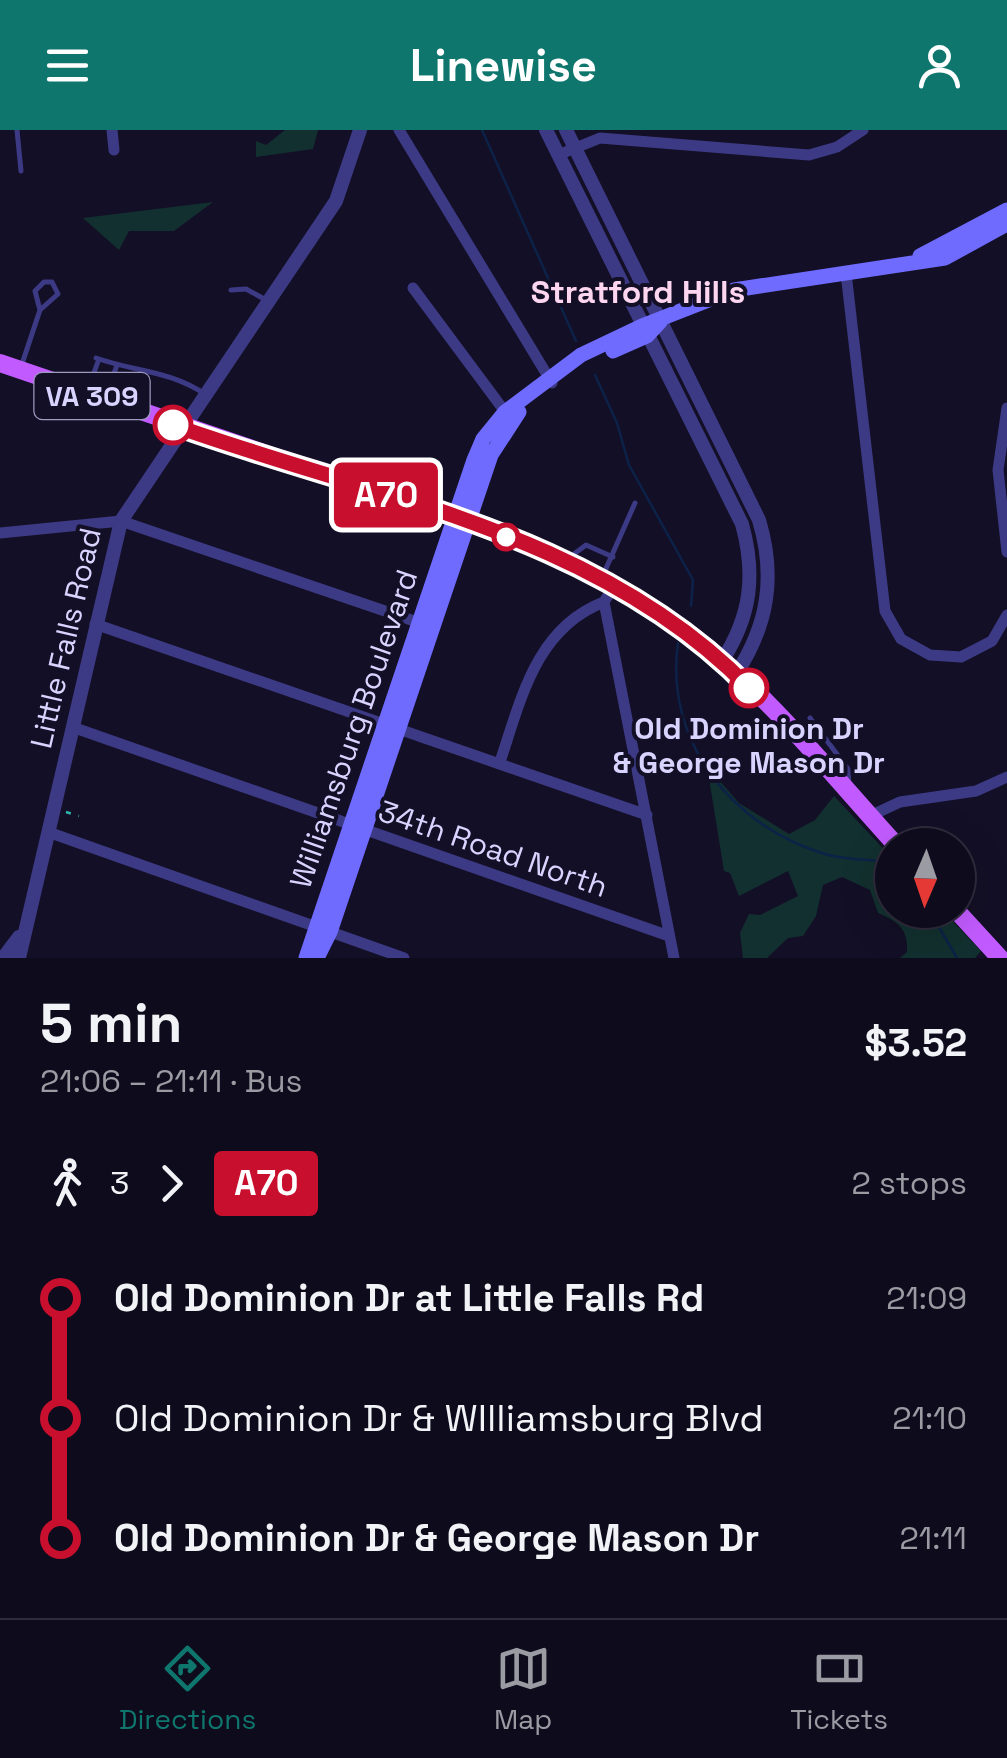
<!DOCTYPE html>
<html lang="en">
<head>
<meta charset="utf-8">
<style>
  body { margin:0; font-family:"Space Grotesk",sans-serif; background:#1c1929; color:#f1f3f6; height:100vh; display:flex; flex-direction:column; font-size:38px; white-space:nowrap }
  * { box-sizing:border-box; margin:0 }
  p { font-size:32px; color:#9b9ba3 }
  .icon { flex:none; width:55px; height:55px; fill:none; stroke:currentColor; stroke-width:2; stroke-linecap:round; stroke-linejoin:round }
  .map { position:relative; height:828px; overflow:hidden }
  .sheet { display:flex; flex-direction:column; background:#0e0b1c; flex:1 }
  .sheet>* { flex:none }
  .badge { padding:0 20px; border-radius:8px; font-size:35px; line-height:65px }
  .needle { width:65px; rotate:182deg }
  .buttons { position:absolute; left:875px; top:698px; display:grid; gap:20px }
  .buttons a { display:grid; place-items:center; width:100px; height:100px; border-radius:50%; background:#0e0b1c; box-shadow:0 10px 40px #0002,0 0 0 2px #2e2b3b; font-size:50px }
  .map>.badge { position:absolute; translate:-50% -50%; box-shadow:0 0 0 5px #fff }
  .legs { display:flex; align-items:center; gap:15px; height:110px; padding:0 40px; font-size:32px }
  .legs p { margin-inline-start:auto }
  .summary { display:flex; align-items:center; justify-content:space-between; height:170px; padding:0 40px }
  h1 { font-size:55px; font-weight:800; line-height:75px }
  ul { padding:0 40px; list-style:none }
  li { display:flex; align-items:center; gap:35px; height:120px; font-size:38px }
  li i { display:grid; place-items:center; width:15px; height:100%; margin:0 12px; background:currentColor }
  li i::after { content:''; width:25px; height:25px; margin:-12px; border:8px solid; border-radius:50%; background:#0e0b1c }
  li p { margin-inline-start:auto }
  li:first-child i { background:linear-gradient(#0000 50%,currentColor 0) }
  li:last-child i { background:linear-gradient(currentColor 50%,#0000 0) }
  header { display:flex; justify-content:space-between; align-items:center; height:130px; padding:0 40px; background:#0f766e; color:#fff; font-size:45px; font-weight:800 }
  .menu { display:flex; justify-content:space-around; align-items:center; height:140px; border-top:2px solid #2e2b3b; background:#0e0b1c; font-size:28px; color:#9b9ba3 }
  .menu a { display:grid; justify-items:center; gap:5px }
  .menu .on { color:#0f766e }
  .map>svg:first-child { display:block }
  .green { fill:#12302f }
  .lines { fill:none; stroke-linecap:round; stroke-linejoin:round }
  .stream { stroke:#0c2248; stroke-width:2.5 }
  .path { stroke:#2fb8b0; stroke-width:2.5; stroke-dasharray:5 8; stroke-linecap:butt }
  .service { stroke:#3d3a85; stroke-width:5 }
  .minor { stroke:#3d3a85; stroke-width:11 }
  .tertiary { stroke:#3d3a85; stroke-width:14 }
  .secondary { stroke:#6f6bff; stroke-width:15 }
  .primary { stroke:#c25bff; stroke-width:18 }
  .line-1-casing { stroke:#fff; stroke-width:22 }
  .line-1 { stroke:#c8102e; stroke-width:15 }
  .stop-1-dot { fill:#fff; stroke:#c8102e; stroke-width:5 }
  .labels { text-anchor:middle; stroke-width:8; stroke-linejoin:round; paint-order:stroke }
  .shield { fill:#130f26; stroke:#9e99be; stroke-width:2.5 }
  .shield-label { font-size:28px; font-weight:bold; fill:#d9d4ff }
  .street-label { font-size:30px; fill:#d9d4ff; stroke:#130f26 }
  .stop-label { font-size:30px; font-weight:bold; fill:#d9d4ff; stroke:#130f26 }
  .neighbourhood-label { font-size:32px; font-weight:bold; fill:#ffd6f0; stroke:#130f26 }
</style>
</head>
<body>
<header><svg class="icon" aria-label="menu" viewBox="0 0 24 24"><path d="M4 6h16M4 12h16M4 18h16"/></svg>Linewise<svg class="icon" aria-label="person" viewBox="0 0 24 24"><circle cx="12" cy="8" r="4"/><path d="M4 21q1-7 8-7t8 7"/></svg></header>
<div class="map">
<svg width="1007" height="828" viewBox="0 0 1007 828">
  <rect width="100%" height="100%" fill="#130f26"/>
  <path class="green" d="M285,0H318L313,19L256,27V11L266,15Z
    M213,72L174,101H129L119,120L83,88Z
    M707,636L739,673L789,704L815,690L834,666L892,728V780H942L981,821L975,828H900L907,822C908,799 899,792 878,783L870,760L842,747L823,755L816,786L803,806L788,808L767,828H743L740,803L749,784L760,785L798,766L788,741L739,766L730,743L724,741Z"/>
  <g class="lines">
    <path class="stream" d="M482,0L576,211
      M595,245L617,293L629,335L693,450L691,476
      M678,513C664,612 733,697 825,724C844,730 867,729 887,732L892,737
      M929,780L957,828"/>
    <path class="path" d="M66,682L79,686"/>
    <path class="service" d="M17,0L21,41
      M231,160L246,159L266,170
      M96,228C136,242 168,240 205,264
      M21,237L40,180L58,164L52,152H44L35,161L40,180
      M89,256L99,229
      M107,263L117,235
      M570,427L586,415L613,427
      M604,443L635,373
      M810,588L848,639L849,656"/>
    <path class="minor" d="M112,0L114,20
      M399,0L552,253
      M558,25L600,8L809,25L837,17L863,0
      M846,143L885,481L901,509L930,525L961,527L992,511L1007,485
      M413,158L509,287
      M1007,278L998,340L1007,422
      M0,403L121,391L423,494
      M614,456L604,472L674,828
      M95,494L647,685
      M75,598L669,806
      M500,632C521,569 536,498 604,472
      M870,686L900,672L976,661L1007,647
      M48,702L404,828"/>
    <path class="tertiary" d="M546,0L742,394C756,445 751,486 722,531
      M566,0L759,390C776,447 768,495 736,544
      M3,828L19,807
      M19,828L121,391L336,71L360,0"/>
    <path class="secondary" d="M920,126L1007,80
      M613,221L647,206L660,192
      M306,828L474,330L483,309L505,282L581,225L642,196L734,160L945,128L1007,94
      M317,828L330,802L491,325L519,282"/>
    <path class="primary" d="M0,233L469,393C549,422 626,455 694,507C765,561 835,648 896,715
      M956,780L1000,828"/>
  </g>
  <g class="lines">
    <g class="line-1-casing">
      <path id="line-1" d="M173,295C370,366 598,402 749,558"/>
    </g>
    <use href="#line-1" class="line-1"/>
  </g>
  <g class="stop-1-dot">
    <circle cx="173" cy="295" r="18"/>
    <circle cx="506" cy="407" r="12"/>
    <circle cx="749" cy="558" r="18"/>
  </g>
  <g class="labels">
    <rect class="shield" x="34.5" y="243" width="115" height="46" rx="8"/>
    <g class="shield-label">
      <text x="92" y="276">VA 309</text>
    </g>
    <g class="street-label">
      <text transform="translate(66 508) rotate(-77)" y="10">Little Falls Road</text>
      <text transform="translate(354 599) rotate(-71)" y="10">Williamsburg Boulevard</text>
      <text transform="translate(493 719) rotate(19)" y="10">34th Road North</text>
    </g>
    <g class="stop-label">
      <text x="749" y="609">Old Dominion Dr<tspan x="749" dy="34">&amp; George Mason Dr</tspan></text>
    </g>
    <g class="neighbourhood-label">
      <text x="638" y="173">Stratford Hills</text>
    </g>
  </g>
</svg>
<div class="buttons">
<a><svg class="needle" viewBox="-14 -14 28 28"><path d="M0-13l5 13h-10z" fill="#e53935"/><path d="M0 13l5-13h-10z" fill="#9b9ba3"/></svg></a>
</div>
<b class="badge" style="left:386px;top:365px;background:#c8102e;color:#fff">A70</b>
</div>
<section class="sheet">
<div class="summary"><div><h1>5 min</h1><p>21:06 – 21:11 · Bus</p></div><b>$3.52</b></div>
<div class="legs"><svg class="icon" aria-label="walk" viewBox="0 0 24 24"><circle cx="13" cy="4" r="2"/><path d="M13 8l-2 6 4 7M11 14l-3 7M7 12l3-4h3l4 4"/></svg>3<svg class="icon" aria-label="forward" viewBox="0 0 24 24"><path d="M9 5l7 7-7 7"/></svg><b class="badge" style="background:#c8102e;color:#fff">A70</b><p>2 stops</p></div>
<ul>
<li><i style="color:#c8102e"></i><b>Old Dominion Dr at Little Falls Rd</b><p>21:09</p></li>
<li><i style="color:#c8102e"></i><span>Old Dominion Dr &amp; WIlliamsburg Blvd</span><p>21:10</p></li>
<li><i style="color:#c8102e"></i><b>Old Dominion Dr &amp; George Mason Dr</b><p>21:11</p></li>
</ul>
</section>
<nav class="menu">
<a class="on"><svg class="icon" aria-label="directions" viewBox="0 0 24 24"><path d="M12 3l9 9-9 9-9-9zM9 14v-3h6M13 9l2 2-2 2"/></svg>Directions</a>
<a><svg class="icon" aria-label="map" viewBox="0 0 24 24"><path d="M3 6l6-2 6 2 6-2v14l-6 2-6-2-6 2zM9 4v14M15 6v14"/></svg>Map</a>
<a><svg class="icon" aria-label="tickets" viewBox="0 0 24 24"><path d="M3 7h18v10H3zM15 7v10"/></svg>Tickets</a>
</nav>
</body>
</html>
